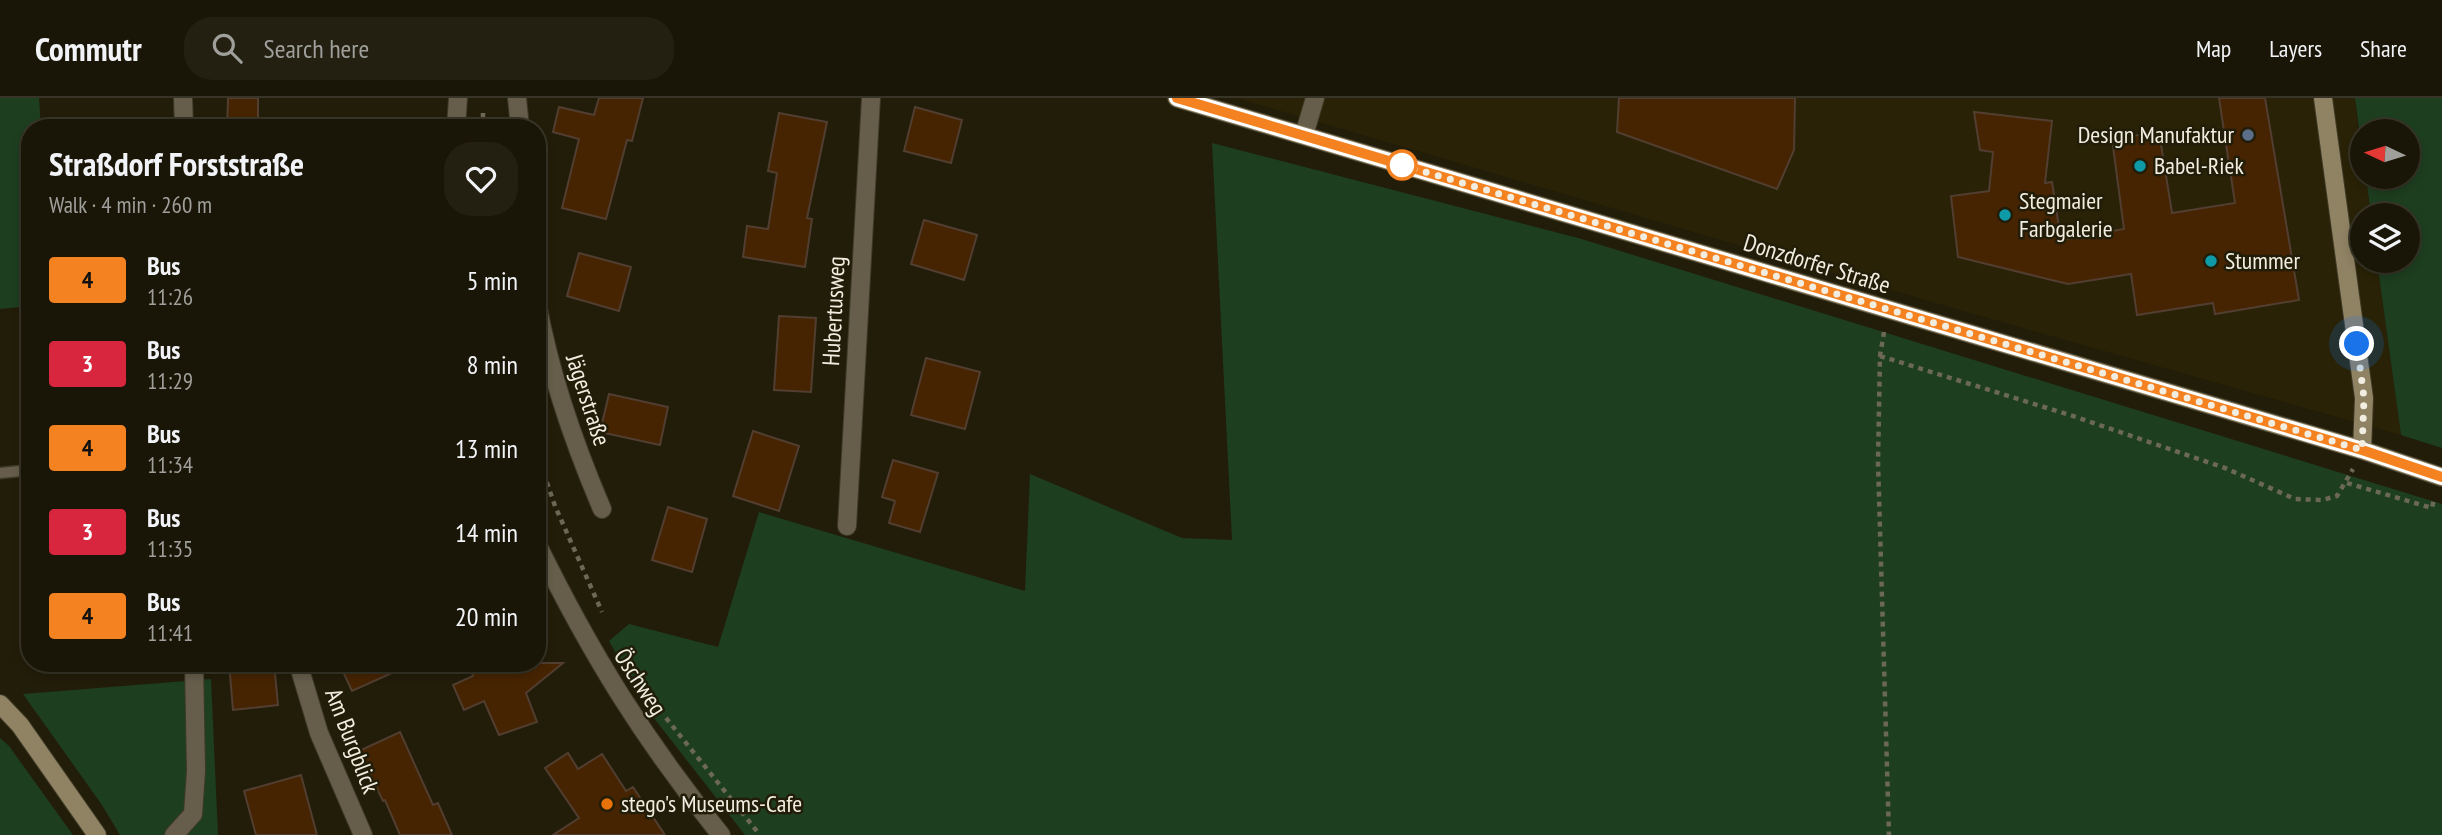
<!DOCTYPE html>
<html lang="en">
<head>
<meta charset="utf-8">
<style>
  body { margin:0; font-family:"PT Sans Narrow",sans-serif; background:#231f11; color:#f1f3f6; height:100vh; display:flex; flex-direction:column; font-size:26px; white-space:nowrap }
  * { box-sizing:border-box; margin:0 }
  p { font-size:23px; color:#9f9f9b }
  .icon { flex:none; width:38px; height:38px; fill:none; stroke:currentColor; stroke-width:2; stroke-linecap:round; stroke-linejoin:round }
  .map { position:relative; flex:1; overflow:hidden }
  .panel { position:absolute; left:21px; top:21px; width:525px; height:553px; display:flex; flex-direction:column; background:#1a1607; border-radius:28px; box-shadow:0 4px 10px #0003,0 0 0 2px #383528 }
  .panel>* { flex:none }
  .badge { padding:0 14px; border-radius:5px; font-size:24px; line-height:46px }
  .needle { width:46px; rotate:274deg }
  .fabs { position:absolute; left:2350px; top:21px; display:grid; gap:14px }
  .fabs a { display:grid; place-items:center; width:70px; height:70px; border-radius:50%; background:#1a1607; box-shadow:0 4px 10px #0003,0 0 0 2px #383528; font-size:35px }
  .you { position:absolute; width:35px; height:35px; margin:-18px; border:5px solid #fff; border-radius:50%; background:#1a73e8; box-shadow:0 0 0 10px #1a73e833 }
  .map>.badge { position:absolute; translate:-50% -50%; box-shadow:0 0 0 4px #fff }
  .round { display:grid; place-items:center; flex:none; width:74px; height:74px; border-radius:28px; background:#231f11 }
  .headline { display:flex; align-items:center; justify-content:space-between; height:119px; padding:0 28px }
  h1 { font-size:33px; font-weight:800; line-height:52px }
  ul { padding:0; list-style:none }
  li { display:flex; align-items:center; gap:21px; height:84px; padding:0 28px }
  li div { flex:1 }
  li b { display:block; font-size:26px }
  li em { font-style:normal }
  li .badge { min-width:77px; font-weight:700; text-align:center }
  header { display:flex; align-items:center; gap:42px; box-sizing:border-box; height:98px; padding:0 35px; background:#1a1607; border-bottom:2px solid #383528 }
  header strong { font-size:33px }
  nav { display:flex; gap:38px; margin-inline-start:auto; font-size:24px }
  .search { width:490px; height:63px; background:#231f11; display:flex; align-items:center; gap:18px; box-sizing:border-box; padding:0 24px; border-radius:28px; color:#9f9f9b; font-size:26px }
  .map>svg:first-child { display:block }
  .built { fill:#292206 }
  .green { fill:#1e3e20 }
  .building { fill:#462402; stroke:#513e30; stroke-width:2 }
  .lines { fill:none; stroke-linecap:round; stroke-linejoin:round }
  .lane-casing { stroke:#3f3a27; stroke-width:13 }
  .street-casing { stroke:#3f3a27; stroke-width:20 }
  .secondary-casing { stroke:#3f3a27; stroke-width:20 }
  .path { stroke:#6c6856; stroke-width:4.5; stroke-dasharray:5 5; stroke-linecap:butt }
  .lane { stroke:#665e4b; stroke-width:10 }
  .street { stroke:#665e4b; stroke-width:18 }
  .secondary { stroke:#908364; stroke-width:18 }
  .line-casing { stroke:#fff; stroke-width:16 }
  .line { stroke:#f58220; stroke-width:10 }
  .walk { stroke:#f1eee1; stroke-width:7; stroke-dasharray:0 12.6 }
  .service-dot { fill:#5c6f8a; stroke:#221d09; stroke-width:2.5 }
  .stop-dot { fill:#fff; stroke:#f58220; stroke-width:3.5 }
  .culture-dot { fill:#0f9aa8; stroke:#221d09; stroke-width:2.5 }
  .food-dot { fill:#e8710a; stroke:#221d09; stroke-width:2.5 }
  .labels { text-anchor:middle; stroke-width:5; stroke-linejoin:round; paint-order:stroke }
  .poi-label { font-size:24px; fill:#f1eee1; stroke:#221d09; text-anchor:start }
  .street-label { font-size:24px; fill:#f1eee1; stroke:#221d09 }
</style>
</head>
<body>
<header>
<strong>Commutr</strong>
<div class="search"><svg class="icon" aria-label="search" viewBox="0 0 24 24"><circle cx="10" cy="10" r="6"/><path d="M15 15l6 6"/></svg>Search here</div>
<nav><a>Map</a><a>Layers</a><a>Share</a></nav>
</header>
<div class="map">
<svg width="2442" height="737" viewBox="0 0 2442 737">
  <rect width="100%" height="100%" fill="#221d09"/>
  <path class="built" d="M1237,0H2355L2362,79H2366L2371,117H2362V163H2377L2401,337L1953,210Z"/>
  <path class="green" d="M0,0H39L41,30H30V208L0,211Z
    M2355,0H2442V350L2401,337L2377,163H2408V117H2371L2366,79H2408V33H2362V54Z
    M1212,45L1578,140L2442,406V737H745L650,615L609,543L629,526L718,549L759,414L1025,493L1030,376L1182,440L1232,442Z
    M211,581L218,737H120L102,707L23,596Z
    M0,640L9,648L73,737H0Z"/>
  <path class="building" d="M228,0H258V30H227Z
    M599,0H643L632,43L627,42L606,121L562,110L579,41L553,34L559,9L594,17Z
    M1619,0H1795L1794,52L1777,91L1617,34Z
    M2219,0H2265L2299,202L2215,216L2213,205L2137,217L2131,176L2068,186L1958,159L1951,98L1989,93L1993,54L1980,52L1974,14L2052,23L2045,85L2052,84L2061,142L2124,131L2112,41L2159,34L2172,115L2235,105Z
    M915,9L962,22L951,65L904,53Z
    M779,15L827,24L807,120L812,121L805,169L743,159L747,128L768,131L777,75L768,73Z
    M924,122L977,137L964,182L911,166Z
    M579,155L631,169L619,213L567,198Z
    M779,218L816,220L811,294L774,292Z
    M926,260L980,274L965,331L911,317Z
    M609,296L668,309L660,347L600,334Z
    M753,333L799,348L779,413L733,398Z
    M893,362L938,375L920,434L889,425L895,403L882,399Z
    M668,409L707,421L692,474L652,462Z
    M229,565H274L278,607L233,612Z
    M339,565H414L352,593Z
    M468,565H563L526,595L537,624L499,637L484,603L464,612L453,587L473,578Z
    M400,634L433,707L438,705L452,737H400L385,702L383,703L359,653Z
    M568,655L578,671L602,656L626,693L633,689L665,737H553L579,720L545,670Z
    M301,677L317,737H256L244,693Z"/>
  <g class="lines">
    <g class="lane-casing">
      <path id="lane" d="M0,375L30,372"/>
    </g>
    <g class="street-casing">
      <path id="street" d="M183,0L184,30
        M517,0L520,30
        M456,30L458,0
        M1304,37L1315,0
        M537,205C550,277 573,343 602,411
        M847,428L871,0
        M537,446C591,556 644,642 721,737
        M298,565L319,635L363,737
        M174,737L193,716L196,673L194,565"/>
    </g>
    <g class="secondary-casing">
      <path id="secondary" d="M1177,0L2362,352L2442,379
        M2323,0L2364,300L2362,352
        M0,606L20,627L97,737"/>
    </g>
    <path class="path" d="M483,30V11
      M1884,234L1880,258L1878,364L1889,737
      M1880,258L2076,319L2225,370L2295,401L2322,402L2337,398L2353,371
      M537,356L555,408L602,514
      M2347,385L2432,410L2434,401
      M666,620L760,737"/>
    <use href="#lane" class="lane"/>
    <use href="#street" class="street"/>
    <use href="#secondary" class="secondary"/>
  </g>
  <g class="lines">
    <g class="line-casing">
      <path id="line" d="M1177,0L2362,352L2442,379"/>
    </g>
    <use href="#line" class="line"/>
    <path class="walk" d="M1402,67L2362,352L2364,300L2357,246"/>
  </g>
  <circle class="service-dot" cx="2248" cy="37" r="7"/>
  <circle class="stop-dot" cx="1402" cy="67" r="14"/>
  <g class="culture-dot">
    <circle cx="2140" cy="68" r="7"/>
    <circle cx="2005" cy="117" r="7"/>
    <circle cx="2211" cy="163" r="7"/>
  </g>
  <circle class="food-dot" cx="607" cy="706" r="7"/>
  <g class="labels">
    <g class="poi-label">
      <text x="2234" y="45" text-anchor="end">Design Manufaktur</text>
      <text x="2154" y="76">Babel-Riek</text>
      <text x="2019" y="111">Stegmaier<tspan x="2019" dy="28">Farbgalerie</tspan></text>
      <text x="2225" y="171">Stummer</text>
      <text x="621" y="714">stego's Museums-Cafe</text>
    </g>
    <g class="street-label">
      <text transform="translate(1817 166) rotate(17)" y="8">Donzdorfer Straße</text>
      <text transform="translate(834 213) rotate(-87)" y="8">Hubertusweg</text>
      <text transform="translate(588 302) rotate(72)" y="8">Jägerstraße</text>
      <text transform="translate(640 584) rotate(57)" y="8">Öschweg</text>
      <text transform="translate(352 643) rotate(69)" y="8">Am Burgblick</text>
    </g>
  </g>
</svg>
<div class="fabs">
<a><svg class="needle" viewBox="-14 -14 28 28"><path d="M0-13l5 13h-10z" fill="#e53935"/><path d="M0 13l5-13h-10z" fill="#9f9f9b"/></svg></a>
<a><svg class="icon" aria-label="layers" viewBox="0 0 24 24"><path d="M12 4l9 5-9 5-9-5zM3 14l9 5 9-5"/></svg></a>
</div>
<div class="you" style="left:2357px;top:246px"></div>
<section class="panel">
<div class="headline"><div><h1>Straßdorf Forststraße</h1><p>Walk · 4 min · 260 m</p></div><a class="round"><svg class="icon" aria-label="heart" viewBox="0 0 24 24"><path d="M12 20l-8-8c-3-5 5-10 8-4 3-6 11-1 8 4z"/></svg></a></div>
<ul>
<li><span class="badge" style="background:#f58220;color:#111">4</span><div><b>Bus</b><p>11:26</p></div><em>5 min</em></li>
<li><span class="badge" style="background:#d7263d;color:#fff">3</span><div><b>Bus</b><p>11:29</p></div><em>8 min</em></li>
<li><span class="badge" style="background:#f58220;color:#111">4</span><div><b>Bus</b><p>11:34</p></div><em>13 min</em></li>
<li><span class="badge" style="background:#d7263d;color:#fff">3</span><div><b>Bus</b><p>11:35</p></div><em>14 min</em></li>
<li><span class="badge" style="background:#f58220;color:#111">4</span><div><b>Bus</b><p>11:41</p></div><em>20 min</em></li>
</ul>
</section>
</div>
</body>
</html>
